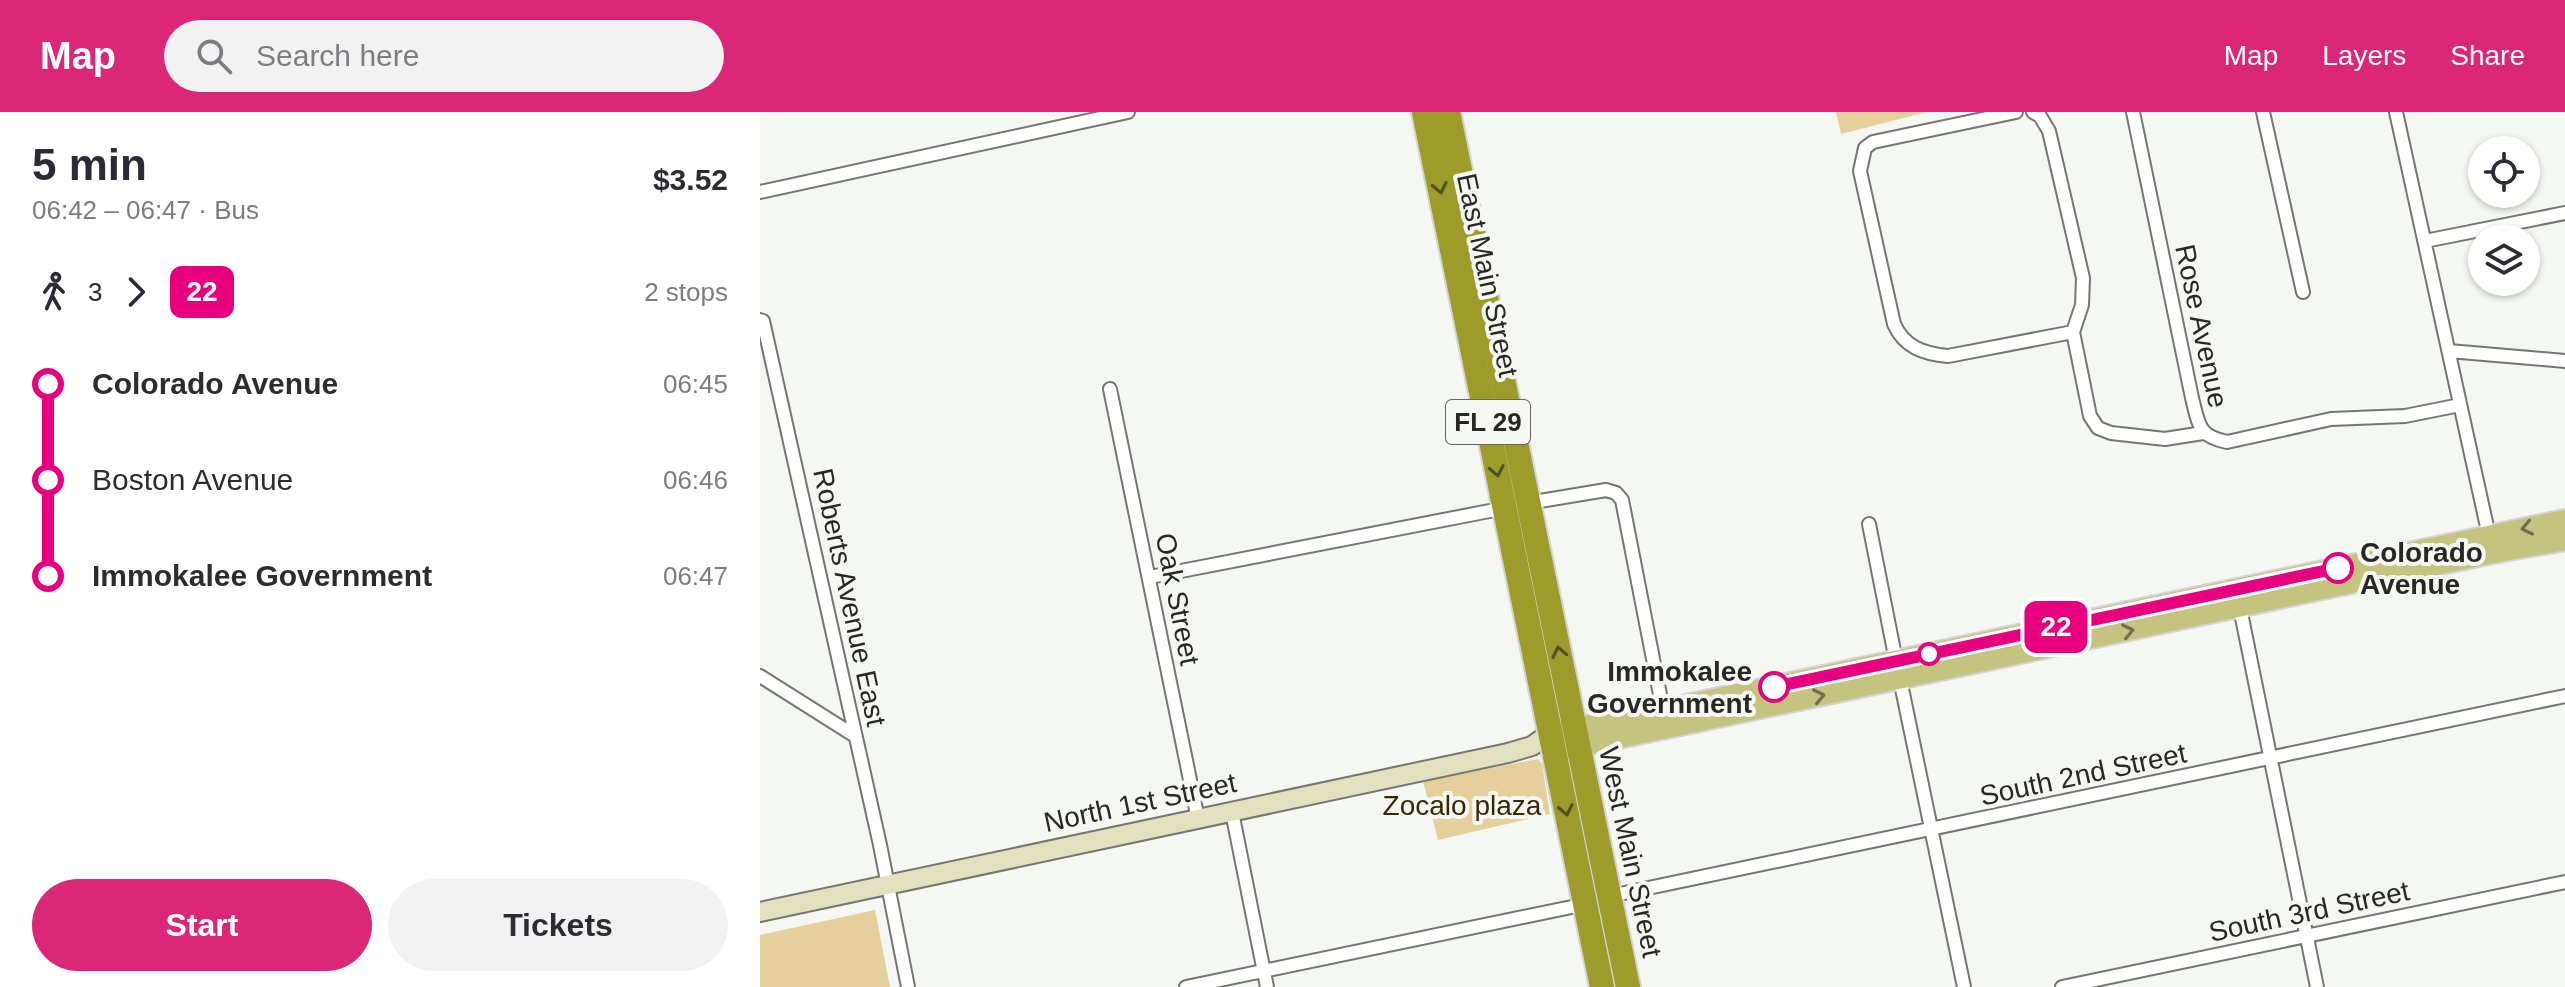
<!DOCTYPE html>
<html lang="en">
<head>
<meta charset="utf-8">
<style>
  body { margin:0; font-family:Arial,sans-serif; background:#f2f2f3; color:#2b2b33; height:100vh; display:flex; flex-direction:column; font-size:30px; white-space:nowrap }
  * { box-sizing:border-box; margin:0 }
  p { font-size:26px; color:#7c7c81 }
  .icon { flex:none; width:44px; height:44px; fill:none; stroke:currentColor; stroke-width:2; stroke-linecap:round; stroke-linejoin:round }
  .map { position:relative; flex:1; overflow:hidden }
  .sheet { display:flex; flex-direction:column; background:#fff; width:760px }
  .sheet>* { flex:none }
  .badge { padding:0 16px; border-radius:12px; font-size:28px; line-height:52px }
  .controls { position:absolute; left:1708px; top:24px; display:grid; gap:16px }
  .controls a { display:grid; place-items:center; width:72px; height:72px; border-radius:50%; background:#fff; box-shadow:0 2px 6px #0004; font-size:40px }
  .map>.badge { position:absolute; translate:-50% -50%; box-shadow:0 0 0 4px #fff }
  .legs { display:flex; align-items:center; gap:12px; height:88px; padding:0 32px; font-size:26px }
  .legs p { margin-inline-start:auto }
  .summary { display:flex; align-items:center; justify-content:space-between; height:136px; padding:0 32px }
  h1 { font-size:44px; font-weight:700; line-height:60px }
  .cta { display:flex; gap:16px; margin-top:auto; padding:16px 32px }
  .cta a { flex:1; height:92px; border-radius:48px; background:#db2777; color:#fff; font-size:32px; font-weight:700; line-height:92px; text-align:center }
  .cta a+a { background:#f2f2f3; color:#2b2b33 }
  ul { padding:0 32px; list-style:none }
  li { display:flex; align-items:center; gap:28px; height:96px; font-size:30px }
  li i { display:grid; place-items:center; width:12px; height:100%; margin:0 10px; background:currentColor }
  li i::after { content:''; width:20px; height:20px; margin:-10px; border:6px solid; border-radius:50%; background:#fff }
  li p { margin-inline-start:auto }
  li:first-child i { background:linear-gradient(#0000 50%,currentColor 0) }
  li:last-child i { background:linear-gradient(currentColor 50%,#0000 0) }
  header { display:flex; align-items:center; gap:48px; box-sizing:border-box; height:112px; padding:0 40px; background:#db2777; color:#fff }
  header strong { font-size:38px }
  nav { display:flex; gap:44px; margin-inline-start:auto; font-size:28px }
  .search { width:560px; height:72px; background:#f2f2f3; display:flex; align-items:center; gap:20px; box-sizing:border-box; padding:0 28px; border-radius:44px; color:#7c7c81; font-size:30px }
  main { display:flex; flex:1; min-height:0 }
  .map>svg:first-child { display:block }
  .green { fill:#e4cf9d }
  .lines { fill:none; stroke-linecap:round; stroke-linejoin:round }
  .street-casing { stroke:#747771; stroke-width:16 }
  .secondary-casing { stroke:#747771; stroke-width:22 }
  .primary-casing { stroke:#d4d4d3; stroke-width:24 }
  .highway-casing { stroke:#d4d4d3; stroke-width:28 }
  .street { stroke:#fff; stroke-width:12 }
  .secondary { stroke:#e2e1bf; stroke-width:18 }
  .primary { stroke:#c4c37f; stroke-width:20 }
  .highway { stroke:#9d9b2a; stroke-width:24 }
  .oneway { stroke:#505027 }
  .oneway2 { stroke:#6e6e4e }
  .line-1-casing { stroke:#fff; stroke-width:18 }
  .line-1 { stroke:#e6007e; stroke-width:12 }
  .stop-1-dot { fill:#fff; stroke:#e6007e; stroke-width:4 }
  .labels { text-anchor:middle; stroke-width:8; stroke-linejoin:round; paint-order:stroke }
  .shield { fill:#f5f8f2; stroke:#656662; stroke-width:2 }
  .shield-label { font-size:26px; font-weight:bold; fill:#272825 }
  .street-label { font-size:28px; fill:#272825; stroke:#f5f8f2 }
  .stop-label { font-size:28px; font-weight:bold; fill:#272825; stroke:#f5f8f2; text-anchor:start }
  .park-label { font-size:28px; fill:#352802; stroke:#f5f8f2 }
</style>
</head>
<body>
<header>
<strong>Map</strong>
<div class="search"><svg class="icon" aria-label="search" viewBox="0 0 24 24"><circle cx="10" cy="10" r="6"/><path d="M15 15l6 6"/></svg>Search here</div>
<nav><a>Map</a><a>Layers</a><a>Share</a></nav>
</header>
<main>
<section class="sheet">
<div class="summary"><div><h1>5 min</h1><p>06:42 – 06:47 · Bus</p></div><b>$3.52</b></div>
<div class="legs"><svg class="icon" aria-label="walk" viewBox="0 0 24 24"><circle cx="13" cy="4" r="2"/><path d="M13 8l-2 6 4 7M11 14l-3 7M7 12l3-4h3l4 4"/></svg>3<svg class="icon" aria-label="forward" viewBox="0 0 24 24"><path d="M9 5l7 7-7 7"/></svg><b class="badge" style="background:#e6007e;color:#fff">22</b><p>2 stops</p></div>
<ul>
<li><i style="color:#e6007e"></i><b>Colorado Avenue</b><p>06:45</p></li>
<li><i style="color:#e6007e"></i><span>Boston Avenue</span><p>06:46</p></li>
<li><i style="color:#e6007e"></i><b>Immokalee Government</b><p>06:47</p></li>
</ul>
<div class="cta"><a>Start</a><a>Tickets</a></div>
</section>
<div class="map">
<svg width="1805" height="875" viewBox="0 0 1805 875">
  <rect width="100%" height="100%" fill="#f5f8f2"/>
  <path class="green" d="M1076,0H1167L1081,22Z
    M778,647L782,652L790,702L678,728L663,669Z
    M115,798L130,875H0V823Z"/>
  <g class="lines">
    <g class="street-casing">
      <path id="street" d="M1256,0L1113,30L1105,36L1100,59L1134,212C1144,235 1164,242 1188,244L1313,220
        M1273,0L1280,4L1289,19L1323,166L1322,193L1313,220L1330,304L1338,316L1351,321L1405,327L1443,321
        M1373,0L1432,286C1439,313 1438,324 1467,330L1571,307L1645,304L1700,293
        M1503,0L1543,180
        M1636,0L1729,424
        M0,80L368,0
        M1665,129L1805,101
        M0,208L3,209L120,733L148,875
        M1689,239L1805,249
        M350,277L438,707
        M768,391L846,378L856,381L862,388L903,598
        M1109,412L1136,549
        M390,465L745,396
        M1480,496L1557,875
        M0,564L95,624
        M1140,567L1204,875
        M472,700L507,875
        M850,784L1805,584
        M426,875L826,792
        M1302,875L1805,770"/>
    </g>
    <g class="secondary-casing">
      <path id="secondary" d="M0,800L748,641L772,634L790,621"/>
    </g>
    <g class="primary-casing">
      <path id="primary" d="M802,619L1805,408
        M793,640L1733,441L1805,428"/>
    </g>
    <g class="highway-casing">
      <path id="highway" d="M664,0L842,875
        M688,0L868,875"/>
    </g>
    <use href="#street" class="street"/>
    <use href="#secondary" class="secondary"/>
    <use href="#primary" class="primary"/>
    <use href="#highway" class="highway"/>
  </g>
  <defs><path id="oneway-chevron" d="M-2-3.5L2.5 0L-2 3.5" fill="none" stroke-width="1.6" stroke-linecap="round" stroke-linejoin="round" transform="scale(2)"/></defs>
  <g class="oneway">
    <use href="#oneway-chevron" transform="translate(680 76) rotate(78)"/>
    <use href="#oneway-chevron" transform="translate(737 359) rotate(78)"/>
    <use href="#oneway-chevron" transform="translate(799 540) rotate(-102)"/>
    <use href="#oneway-chevron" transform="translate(806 698) rotate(78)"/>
  </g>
  <g class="oneway2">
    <use href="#oneway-chevron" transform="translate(1767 416) rotate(168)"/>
    <use href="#oneway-chevron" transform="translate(1368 519) rotate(-12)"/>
    <use href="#oneway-chevron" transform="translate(1059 584) rotate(-12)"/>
  </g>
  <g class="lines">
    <g class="line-1-casing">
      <path id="line-1" d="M1014,575L1578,456"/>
    </g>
    <use href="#line-1" class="line-1"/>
  </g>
  <g class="stop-1-dot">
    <circle cx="1578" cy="456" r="14"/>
    <circle cx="1169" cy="542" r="10"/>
    <circle cx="1014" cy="575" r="14"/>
  </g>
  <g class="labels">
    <rect class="shield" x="686" y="288" width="84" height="44" rx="6"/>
    <g class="shield-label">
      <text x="728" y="319">FL 29</text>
    </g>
    <g class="street-label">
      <text transform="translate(728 163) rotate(78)" y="10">East Main Street</text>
      <text transform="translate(1442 214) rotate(78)" y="10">Rose Avenue</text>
      <text transform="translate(90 485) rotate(78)" y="10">Roberts Avenue East</text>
      <text transform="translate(418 487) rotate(79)" y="10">Oak Street</text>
      <text transform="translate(1323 662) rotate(-12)" y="10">South 2nd Street</text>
      <text transform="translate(380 690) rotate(-12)" y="10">North 1st Street</text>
      <text transform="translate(871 740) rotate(78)" y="10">West Main Street</text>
      <text transform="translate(1549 799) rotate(-12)" y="10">South 3rd Street</text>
    </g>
    <g class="stop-label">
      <text x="1600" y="450">Colorado<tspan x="1600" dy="32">Avenue</tspan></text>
      <text x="992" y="569" text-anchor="end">Immokalee<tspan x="992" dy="32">Government</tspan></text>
    </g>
    <g class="park-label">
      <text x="702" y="703">Zocalo plaza</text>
    </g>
  </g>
</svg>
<div class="controls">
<a><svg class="icon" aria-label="locate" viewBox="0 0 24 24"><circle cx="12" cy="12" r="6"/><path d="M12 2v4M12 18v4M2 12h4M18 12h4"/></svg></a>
<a><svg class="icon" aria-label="layers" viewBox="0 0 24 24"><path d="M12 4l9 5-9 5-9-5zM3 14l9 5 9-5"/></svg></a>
</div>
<b class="badge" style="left:1296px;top:515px;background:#e6007e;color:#fff">22</b>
</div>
</main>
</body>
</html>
